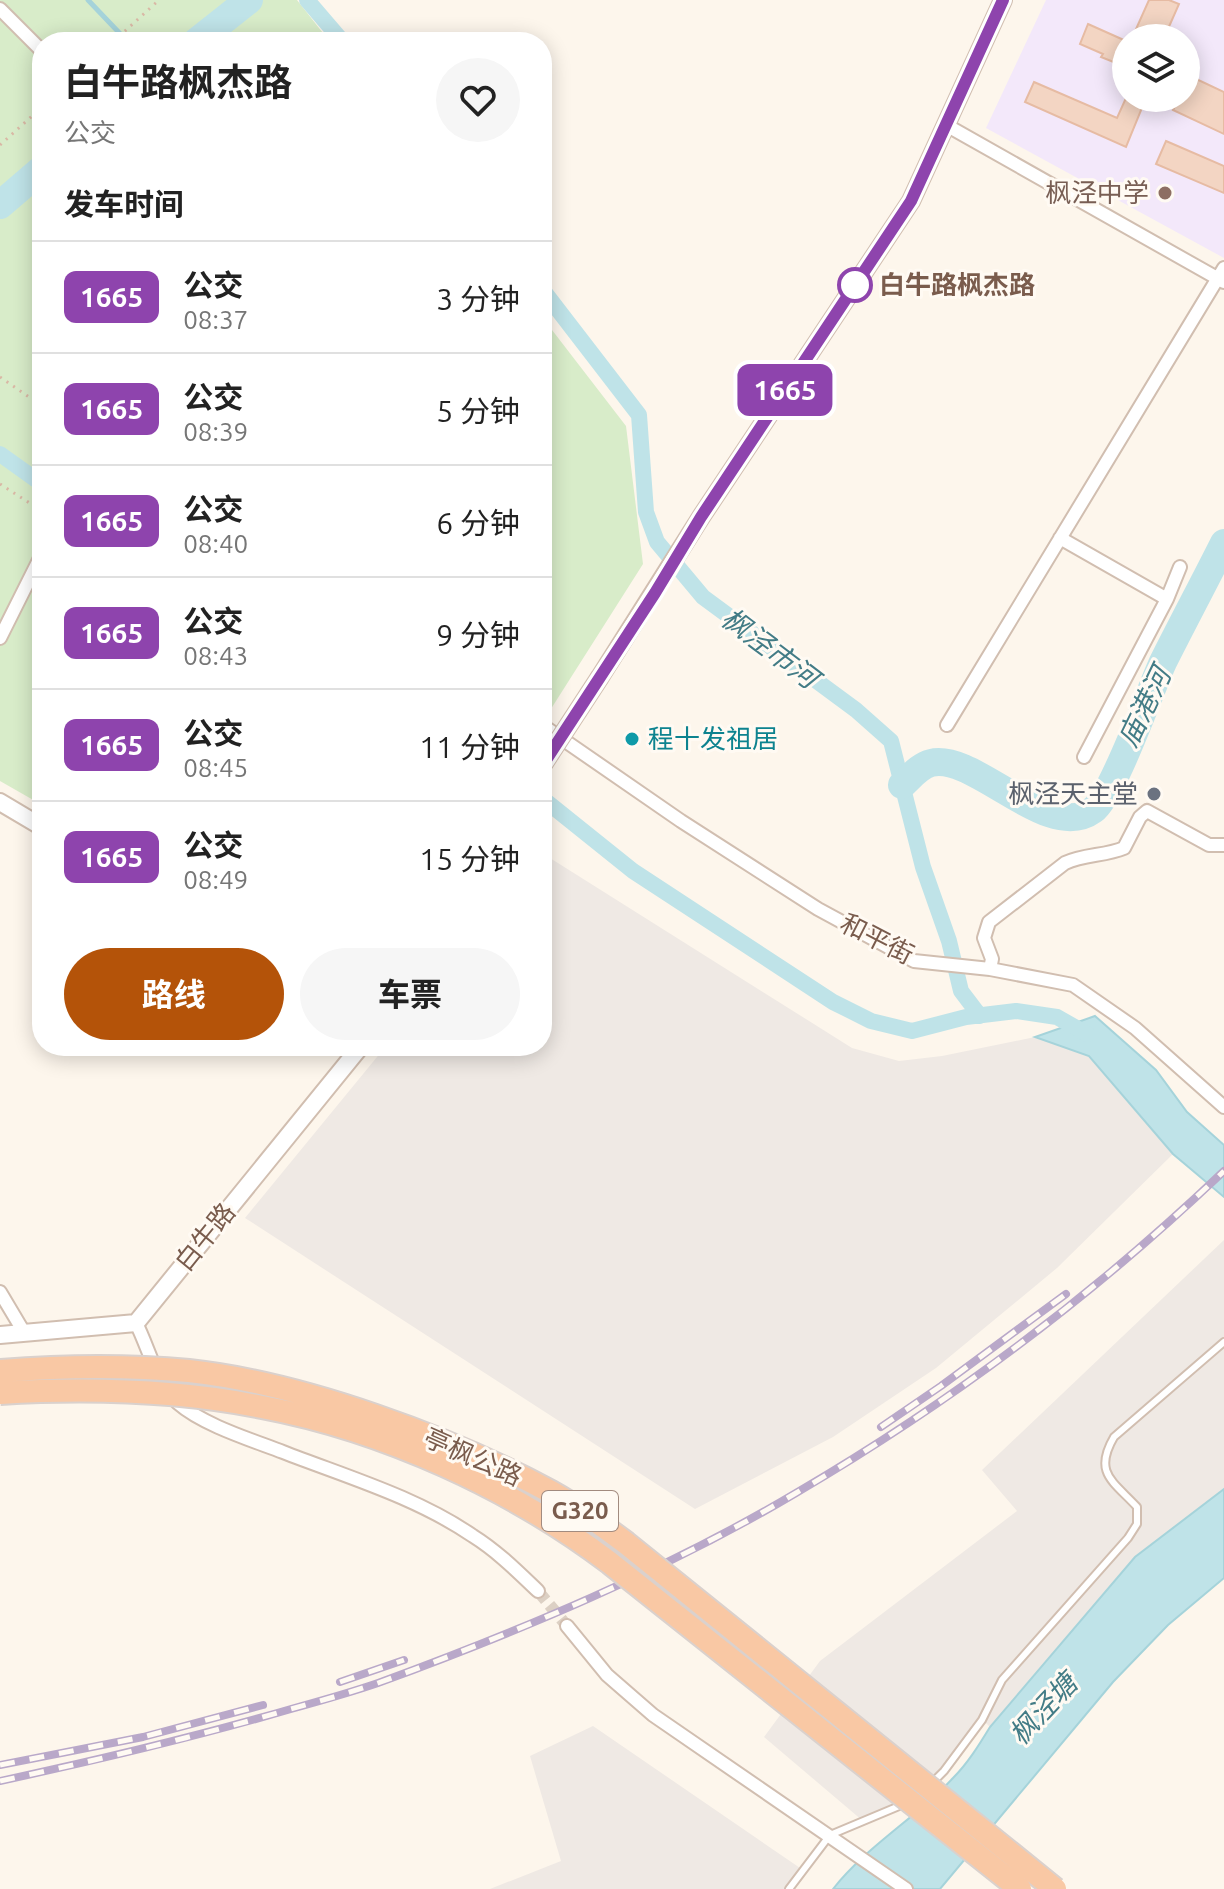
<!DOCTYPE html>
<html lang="zh">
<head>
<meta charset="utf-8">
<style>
  body { margin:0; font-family:Ubuntu,"Noto Sans SC",sans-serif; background:#f6f6f6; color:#222; height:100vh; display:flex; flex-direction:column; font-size:30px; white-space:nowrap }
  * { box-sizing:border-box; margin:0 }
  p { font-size:26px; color:#767676 }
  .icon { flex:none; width:44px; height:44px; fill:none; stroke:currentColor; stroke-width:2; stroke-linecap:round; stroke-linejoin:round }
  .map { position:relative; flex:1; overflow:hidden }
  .details { position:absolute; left:32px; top:32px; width:520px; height:1024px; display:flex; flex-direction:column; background:#fff; border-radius:32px; box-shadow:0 4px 20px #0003 }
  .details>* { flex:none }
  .badge { padding:0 16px; border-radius:12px; font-size:28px; line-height:52px }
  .fabs { position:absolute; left:1112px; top:24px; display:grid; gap:16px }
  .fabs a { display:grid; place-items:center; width:88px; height:88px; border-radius:50%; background:#fff; box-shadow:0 4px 20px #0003; font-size:40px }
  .map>.badge { position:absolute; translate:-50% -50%; box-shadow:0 0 0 4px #fff }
  h2 { padding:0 32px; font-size:30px; line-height:72px }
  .round { display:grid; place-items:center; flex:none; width:84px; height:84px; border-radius:42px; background:#f6f6f6 }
  .headline { display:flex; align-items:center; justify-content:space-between; height:136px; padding:0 32px }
  h1 { font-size:38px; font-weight:700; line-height:60px }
  .action { display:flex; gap:16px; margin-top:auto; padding:16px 32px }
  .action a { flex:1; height:92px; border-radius:48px; background:#b45309; color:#fff; font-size:32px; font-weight:700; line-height:92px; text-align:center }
  .action a+a { background:#f6f6f6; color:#222 }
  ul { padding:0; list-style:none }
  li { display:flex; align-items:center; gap:24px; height:112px; padding:0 32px; border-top:2px solid #e0e0e0 }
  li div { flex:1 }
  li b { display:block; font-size:30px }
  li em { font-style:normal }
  li .badge { min-width:88px; font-weight:700; text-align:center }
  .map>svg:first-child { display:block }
  .industrial { fill:#efe9e4 }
  .education { fill:#f3e8fa; fill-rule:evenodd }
  .green { fill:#d8ecc9 }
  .water { fill:#bfe3e8; stroke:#a5d3da; stroke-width:2 }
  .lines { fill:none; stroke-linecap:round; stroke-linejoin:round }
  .stream { stroke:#a5d3da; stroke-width:5 }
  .canal { stroke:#bfe3e8; stroke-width:16 }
  .river { stroke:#bfe3e8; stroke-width:28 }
  .building { fill:#f3d5c3; stroke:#e6bba3; stroke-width:2 }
  .minor-tunnel { stroke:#dcd0c4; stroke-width:12; stroke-dasharray:12 6; stroke-linecap:butt }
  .service-casing { stroke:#d1beb0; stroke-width:10 }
  .minor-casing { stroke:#d1beb0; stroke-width:16 }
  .tertiary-casing { stroke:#d1beb0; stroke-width:20 }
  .path { stroke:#d9b8a5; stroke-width:3; stroke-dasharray:2 6; stroke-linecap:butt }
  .service { stroke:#fff; stroke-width:6 }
  .minor { stroke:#fff; stroke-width:12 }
  .tertiary { stroke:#fff; stroke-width:16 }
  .rail-casing { stroke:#b9a8c9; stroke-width:8 }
  .rail { stroke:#fffaf3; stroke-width:5; stroke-dasharray:15; stroke-linecap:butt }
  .tertiary-bridge-casing { stroke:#d1beb0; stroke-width:20; stroke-linecap:butt }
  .trunk-bridge-casing { stroke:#dad1cd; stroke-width:26; stroke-linecap:butt }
  .tertiary-bridge { stroke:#fff; stroke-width:16 }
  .trunk-bridge { stroke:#f9c8a4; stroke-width:22 }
  .line-casing { stroke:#fff; stroke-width:18 }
  .line { stroke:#8e44ad; stroke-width:12 }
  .education-dot { fill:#8d6e63; stroke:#fffaf3; stroke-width:3 }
  .stop-dot { fill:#fff; stroke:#8e44ad; stroke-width:4 }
  .culture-dot { fill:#0f9aa8; stroke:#fffaf3; stroke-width:3 }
  .worship-dot { fill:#6b7280; stroke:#fffaf3; stroke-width:3 }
  .labels { text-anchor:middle; stroke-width:6; stroke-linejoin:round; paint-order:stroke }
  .shield { fill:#fffaf3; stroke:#a28b7f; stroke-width:2 }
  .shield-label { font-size:24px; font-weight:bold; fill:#7a5c4d }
  .education-label { font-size:26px; fill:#785e54; stroke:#fffaf3; text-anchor:end }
  .stop-label { font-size:26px; font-weight:bold; fill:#7a5c4d; stroke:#fffaf3; text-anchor:start }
  .culture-label { font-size:26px; fill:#0d838f; stroke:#fffaf3; text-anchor:start }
  .worship-label { font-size:26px; fill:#5b616d; stroke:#fffaf3; text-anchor:end }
  .street-label { font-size:26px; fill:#7a5c4d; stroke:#fffaf3 }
  .water-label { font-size:28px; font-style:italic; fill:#437c86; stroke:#fffaf3 }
</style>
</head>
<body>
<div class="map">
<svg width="1224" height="1889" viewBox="0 0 1224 1889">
  <rect width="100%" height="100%" fill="#fdf6ec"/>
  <path class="industrial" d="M542,853L852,1048L899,1061L942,1056L1035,1037L1089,1056L1173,1154L1057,1268L936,1368L833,1437L695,1509L245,1218L386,1046H542Z
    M1224,1240V1489L1135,1557L990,1727L983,1720L944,1771L920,1795L894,1811L863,1821L764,1737L820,1661L1017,1511L982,1470Z
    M593,1726L803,1870L789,1889H490L561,1861L530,1756Z"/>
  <path class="education" d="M1046,0H1224V258L986,128ZM1126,38H1186V98H1126Z"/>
  <path class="green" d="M0,0H297L330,42H42V805L0,781Z
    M542,317L626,426L643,564L542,723Z"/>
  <path class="water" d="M1095,1016L1156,1070L1187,1112L1224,1145V1197L1173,1154L1089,1056L1035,1037Z
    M1224,1489V1578L1168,1625L1113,1682L940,1889H833C867,1846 916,1818 953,1778C968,1763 979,1745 990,1727L1135,1557Z"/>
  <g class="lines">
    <path class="stream" d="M88,0L128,42"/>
    <path class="canal" d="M307,0L343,42
      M542,289L639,415L646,512L657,542L703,597L856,710L891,741L923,867L949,941L961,991L980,1016
      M0,454L42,484
      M542,798L633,871L833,1002L871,1021L912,1031L966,1017L1016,1011L1057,1017L1087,1034"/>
    <path class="river" d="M196,42L249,0
      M0,205L42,169
      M902,785C911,777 919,766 931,763C975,752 1048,843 1093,810C1113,796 1150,690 1163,662C1183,622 1204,583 1224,543"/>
  </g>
  <path class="building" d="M1149,0H1169L1179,4L1164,38H1132Z
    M1088,24L1126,41V67L1101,57L1103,54L1080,44Z
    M1192,77L1224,92V134L1173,110L1179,99L1186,98V89Z
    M1034,82L1117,118L1126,98H1146L1126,147L1025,102Z
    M1166,141L1224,166V193L1156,164Z"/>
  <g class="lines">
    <path class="minor-tunnel" d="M538,1591L567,1626"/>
    <g class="service-casing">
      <path id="service" d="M932,1783L944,1771L982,1720L1002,1680L1128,1538L1137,1524V1507C1113,1481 1093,1473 1114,1437L1224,1342
        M789,1889L830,1835L904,1804"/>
    </g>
    <g class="minor-casing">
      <path id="minor" d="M0,9L42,51
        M946,125L1224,282
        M1060,538L1167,599
        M0,638L42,554
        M542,725L681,821L818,909L914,961L990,969L1073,985L1135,1028L1224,1107
        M947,725L1224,268
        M1084,757L1167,599L1180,567
        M990,969L992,959L984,938L989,922L1065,863C1084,854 1105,856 1124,848L1140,817L1147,811L1209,845H1224
        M0,1292L25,1334
        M136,1323C149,1348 156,1383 178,1403C203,1425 252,1440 283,1452C347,1477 416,1497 473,1536C497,1551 517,1571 538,1591
        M567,1626L607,1675L653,1715L906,1889"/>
    </g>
    <g class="tertiary-casing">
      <path id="tertiary" d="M600,677L701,517L911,201L1003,0
        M0,802L42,827
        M0,1335L136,1323L361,1046"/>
    </g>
    <path class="path" d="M113,42L159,0
      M0,145L42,107
      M0,377L42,406
      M0,484L42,511"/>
    <use href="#service" class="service"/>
    <use href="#minor" class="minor"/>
    <use href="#tertiary" class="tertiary"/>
    <g class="rail-casing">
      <path id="rail" d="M881,1427L941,1386L1066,1294
        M340,1682L404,1660
        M0,1765L143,1737L263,1705
        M0,1781C98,1760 195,1737 291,1709C320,1701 349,1693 378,1683C520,1631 666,1570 796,1493C950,1403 1095,1294 1224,1171"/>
    </g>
    <use href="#rail" class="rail"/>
    <g class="tertiary-bridge-casing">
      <path id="tertiary-bridge" d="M542,766L600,677"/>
    </g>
    <g class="trunk-bridge-casing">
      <path id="trunk-bridge" d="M0,1371C63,1366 126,1365 189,1371C301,1383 452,1438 551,1492C578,1507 602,1525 626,1543L1055,1889
        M0,1393C86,1388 177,1390 262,1407C384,1430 511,1488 610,1563L1020,1889"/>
    </g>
    <use href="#tertiary-bridge" class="tertiary-bridge"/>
    <use href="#trunk-bridge" class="trunk-bridge"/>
  </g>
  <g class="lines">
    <g class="line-casing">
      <path id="line" d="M542,766L655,593L701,517L911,201L1003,0"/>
    </g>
    <use href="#line" class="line"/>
  </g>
  <circle class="education-dot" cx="1165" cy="193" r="8"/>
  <circle class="stop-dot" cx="855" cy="285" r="16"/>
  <circle class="culture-dot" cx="632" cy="739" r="8"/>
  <circle class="worship-dot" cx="1154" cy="794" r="8"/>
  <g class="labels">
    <rect class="shield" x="542" y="1491" width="76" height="40" rx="6"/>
    <g class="shield-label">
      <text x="580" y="1519">G320</text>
    </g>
    <g class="education-label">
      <text x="1149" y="202">枫泾中学</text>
    </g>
    <g class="stop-label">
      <text x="879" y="294">白牛路枫杰路</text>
    </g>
    <g class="culture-label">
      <text x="648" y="748">程十发祖居</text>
    </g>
    <g class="worship-label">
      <text x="1138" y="803">枫泾天主堂</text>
    </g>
    <g class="street-label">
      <text transform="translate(877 939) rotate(27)" y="9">和平街</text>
      <text transform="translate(205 1237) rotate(-51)" y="9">白牛路</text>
      <text transform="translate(473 1457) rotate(24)" y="9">亭枫公路</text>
    </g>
    <g class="water-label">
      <text transform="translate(770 648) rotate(37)" y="10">枫泾市河</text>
      <text transform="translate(1144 707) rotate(-64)" y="10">庙港河</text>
      <text transform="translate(1043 1709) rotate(-47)" y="10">枫泾塘</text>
    </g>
  </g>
</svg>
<div class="fabs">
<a><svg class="icon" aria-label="layers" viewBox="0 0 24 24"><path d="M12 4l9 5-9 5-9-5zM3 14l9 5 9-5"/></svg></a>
</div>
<b class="badge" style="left:785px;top:390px;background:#8e44ad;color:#fff">1665</b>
<section class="details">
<div class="headline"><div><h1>白牛路枫杰路</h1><p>公交</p></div><a class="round"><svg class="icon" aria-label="heart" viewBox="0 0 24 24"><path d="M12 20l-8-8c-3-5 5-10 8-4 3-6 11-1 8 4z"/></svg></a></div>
<h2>发车时间</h2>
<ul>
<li><span class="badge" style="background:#8e44ad;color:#fff">1665</span><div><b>公交</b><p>08:37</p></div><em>3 分钟</em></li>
<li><span class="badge" style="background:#8e44ad;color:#fff">1665</span><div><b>公交</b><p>08:39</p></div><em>5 分钟</em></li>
<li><span class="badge" style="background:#8e44ad;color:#fff">1665</span><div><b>公交</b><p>08:40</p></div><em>6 分钟</em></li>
<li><span class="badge" style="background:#8e44ad;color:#fff">1665</span><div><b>公交</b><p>08:43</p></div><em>9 分钟</em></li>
<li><span class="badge" style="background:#8e44ad;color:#fff">1665</span><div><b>公交</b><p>08:45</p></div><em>11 分钟</em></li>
<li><span class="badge" style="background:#8e44ad;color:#fff">1665</span><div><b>公交</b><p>08:49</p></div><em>15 分钟</em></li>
</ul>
<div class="action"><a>路线</a><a>车票</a></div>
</section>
</div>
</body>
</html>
